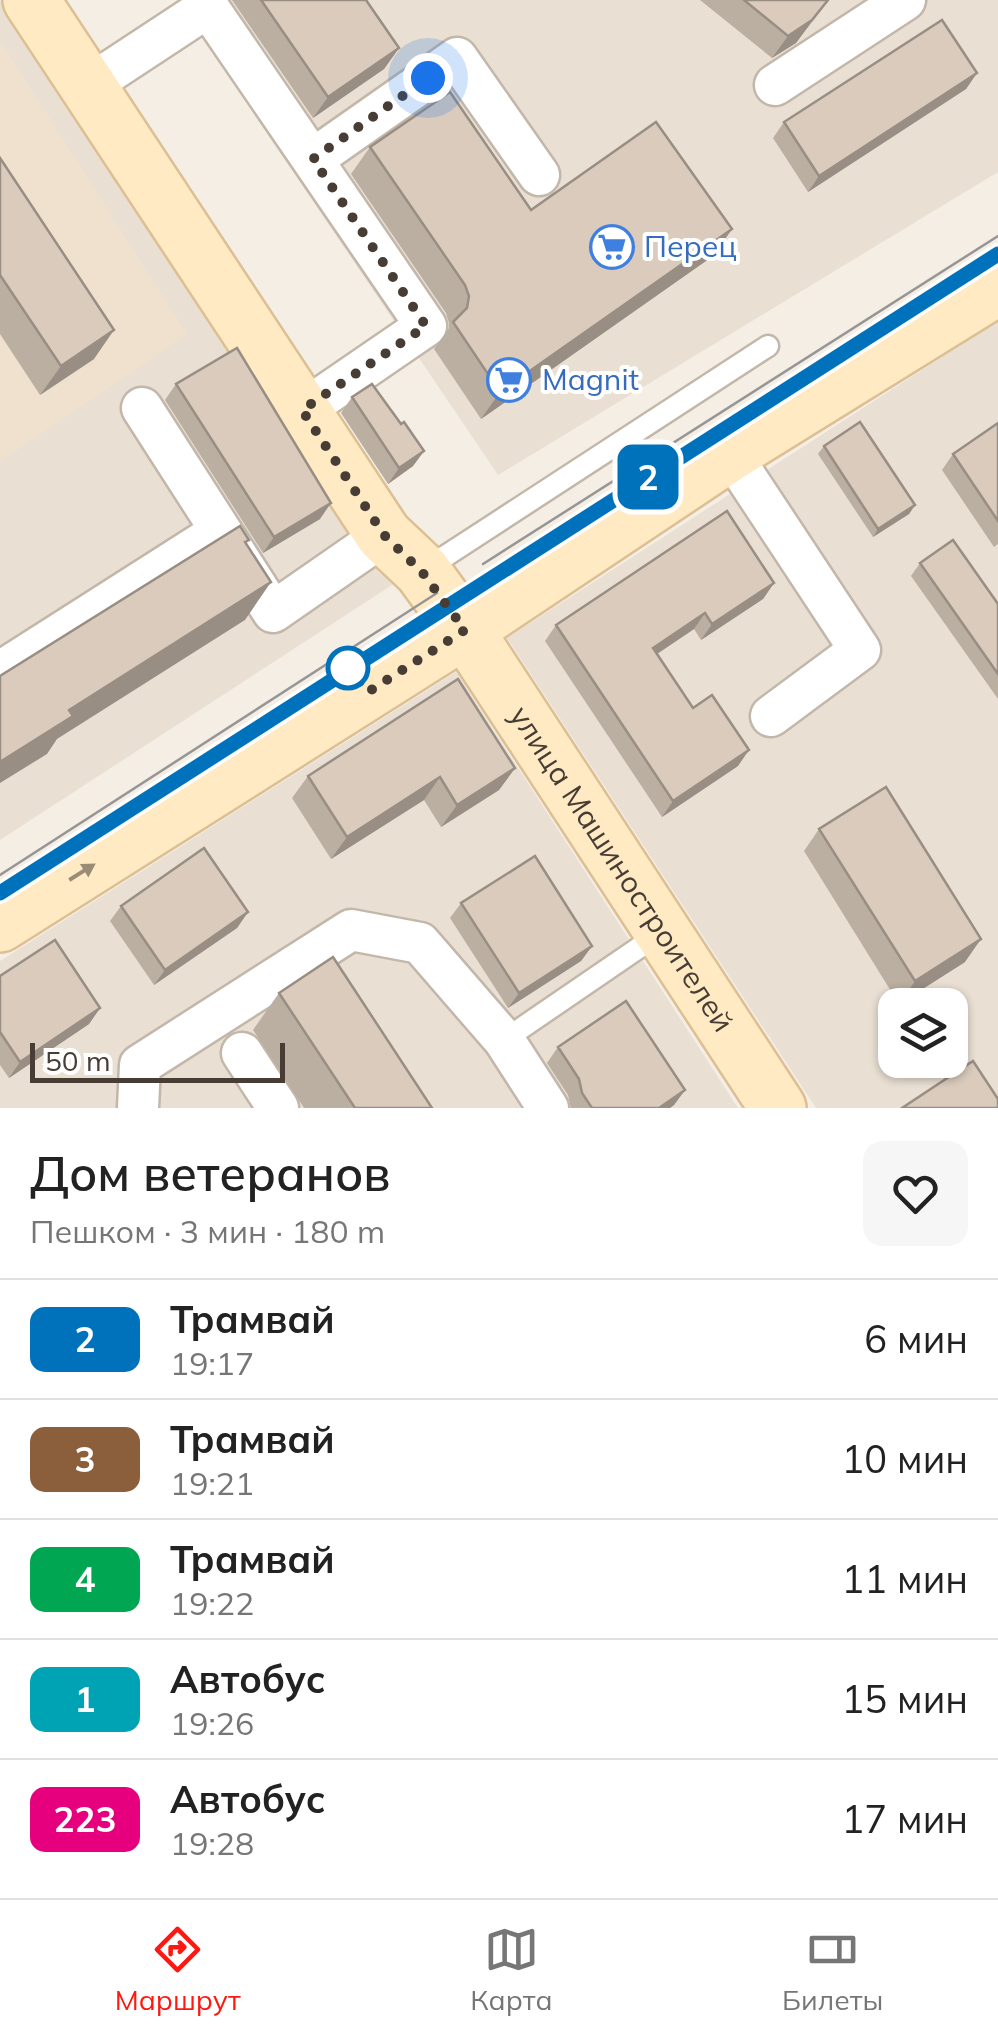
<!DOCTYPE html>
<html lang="ru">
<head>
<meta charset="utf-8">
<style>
  body { margin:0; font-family:Mulish,sans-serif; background:#f6f6f6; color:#222; height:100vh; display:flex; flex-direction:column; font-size:38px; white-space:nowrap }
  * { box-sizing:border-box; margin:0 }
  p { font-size:32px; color:#767676 }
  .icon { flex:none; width:55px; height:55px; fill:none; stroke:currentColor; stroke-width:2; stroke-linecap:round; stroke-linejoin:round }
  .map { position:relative; height:1108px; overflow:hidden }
  .drawer { display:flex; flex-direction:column; background:#fff; flex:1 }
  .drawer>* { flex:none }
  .badge { padding:0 20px; border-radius:15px; font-size:35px; line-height:65px }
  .buttons { position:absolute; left:878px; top:988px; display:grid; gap:20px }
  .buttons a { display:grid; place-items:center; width:90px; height:90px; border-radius:20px; background:#fff; box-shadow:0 2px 8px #0004; font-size:50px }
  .scale { position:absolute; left:30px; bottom:25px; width:255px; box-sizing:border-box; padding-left:10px; border:5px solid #473d34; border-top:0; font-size:28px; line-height:35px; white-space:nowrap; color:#473d34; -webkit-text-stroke:8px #fff; paint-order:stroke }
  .you { position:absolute; width:50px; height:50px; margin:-25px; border:8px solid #fff; border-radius:50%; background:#1a73e8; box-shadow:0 0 0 15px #1a73e833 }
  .map>.badge { position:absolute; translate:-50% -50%; box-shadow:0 0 0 5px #fff }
  .round { display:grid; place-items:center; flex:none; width:105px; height:105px; border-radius:20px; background:#f6f6f6 }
  .headline { display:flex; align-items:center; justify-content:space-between; height:170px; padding:0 30px }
  h1 { font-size:48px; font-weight:600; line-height:75px }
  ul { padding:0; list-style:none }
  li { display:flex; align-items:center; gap:30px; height:120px; padding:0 30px; border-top:2px solid #e0e0e0 }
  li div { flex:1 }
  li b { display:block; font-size:38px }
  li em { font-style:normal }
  li .badge { min-width:110px; font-weight:700; text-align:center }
  .dock { display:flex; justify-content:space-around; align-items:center; height:140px; border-top:2px solid #e0e0e0; background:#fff; font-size:28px; color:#767676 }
  .dock a { display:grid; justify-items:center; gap:5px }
  .dock .on { color:#ff1811 }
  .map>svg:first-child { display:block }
  .residential { fill:#e9dfd3; fill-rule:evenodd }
  .education { fill:#efe1ce }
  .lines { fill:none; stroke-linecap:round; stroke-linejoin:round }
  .lane-casing { stroke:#c3b7aa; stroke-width:25 }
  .street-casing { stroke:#c3b7aa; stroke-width:45 }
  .secondary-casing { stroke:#dcbf93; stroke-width:60 }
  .lane { stroke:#fff; stroke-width:20 }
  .street { stroke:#fff; stroke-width:40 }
  .secondary { stroke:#ffeac4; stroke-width:55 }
  .tram { stroke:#969696; stroke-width:2.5 }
  .wall { fill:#bbafa2 }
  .shaded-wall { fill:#998e84 }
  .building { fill:#dacbbc; stroke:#998e84; stroke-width:2.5 }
  .oneway { fill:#9a8b75 }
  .line-casing { stroke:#fff; stroke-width:22 }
  .line { stroke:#0072bc; stroke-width:15 }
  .walk { stroke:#473d34; stroke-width:10; stroke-dasharray:0 18 }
  .stop-dot { fill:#fff; stroke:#0072bc; stroke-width:5 }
  .labels { text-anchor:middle; stroke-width:8; stroke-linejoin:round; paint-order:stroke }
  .shop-label { font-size:30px; fill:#366cbe; stroke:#fff; text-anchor:start }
  .street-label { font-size:30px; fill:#473d34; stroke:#fff }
</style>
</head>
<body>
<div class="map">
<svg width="998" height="1108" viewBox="0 0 998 1108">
  <rect width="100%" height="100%" fill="#f4eee5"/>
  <path class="residential" d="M0,0L392,585L0,840Z
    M177,0H998V172L498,475Z
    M998,321V1108H816L507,638ZM895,1005H950V1060H895Z
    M456,672L738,1108H0V961Z"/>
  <path class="education" d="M0,40L187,334L0,462Z"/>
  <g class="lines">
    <g class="lane-casing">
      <path id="lane" d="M424,570L768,346
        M504,1040L659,934"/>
    </g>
    <g class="street-casing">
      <path id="street" d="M775,85L905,0
        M88,86L208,7L426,326L302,411
        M313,159L457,58L539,175
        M142,408L273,612L384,535
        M730,453L860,650L771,716
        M0,672L221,531
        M242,1053L278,1108
        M138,1108L140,1065L351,930L420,943L504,1040L548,1108"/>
    </g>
    <g class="secondary-casing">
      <g id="secondary">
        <path id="s1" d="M31,0L384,535L422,571L465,630L778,1108"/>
        <path d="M0,924L465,630L730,453L998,287"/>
      </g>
    </g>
    <use href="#lane" class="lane"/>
    <use href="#street" class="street"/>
    <use href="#secondary" class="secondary"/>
    <path class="tram" d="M483,564L998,236
      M0,875L437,593
      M0,893L998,254"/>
  </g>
  <path class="wall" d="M232,0H366L399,48L384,69L313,118Z
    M700,0H828L796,43L772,58Z
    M977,73L966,89L808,192L773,138L784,122Z
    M370,147L531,210L732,229L713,256L481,419L434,349L449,328V323L446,313L351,174Z
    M0,158L94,359L40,395L0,334Z
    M176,384L320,519L263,553L165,400Z
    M352,397L401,424L424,451L413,466L388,484L341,413Z
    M998,423V544L994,547L942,470L953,454Z
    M824,446L915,505L909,514L873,537L818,454Z
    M920,563L998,604V699L911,576Z
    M774,583L763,599L701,640L694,629L657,654L693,708L738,766L662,817L545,641L556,625Z
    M515,768L499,790L441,827L424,800L331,859L292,798L308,776Z
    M819,829L965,962L899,1004L804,851Z
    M461,903L592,946L581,961L508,1008L450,918Z
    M121,906L248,912L237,928L154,985L110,921Z
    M0,976L100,1008L89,1024L9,1078L0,1065Z
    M279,993L432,1108H304L253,1030Z
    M558,1047L685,1090L674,1105L670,1108H571L568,1095L547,1063Z"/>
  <path class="shaded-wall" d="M828,0L796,43L772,58L788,36Z
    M399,48L384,69L313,118L328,97Z
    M977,73L966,89L808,192L819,176Z
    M732,229L713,256L481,419L500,392Z
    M114,330L94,359L40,395L61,366Z
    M424,451L413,466L388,484L399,468Z
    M331,503L320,519L263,553L274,537Z
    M915,505L909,514L873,537L878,529Z
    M271,582L245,620L57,739L47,754L0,783V762L69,710Z
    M774,583L763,599L701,640L712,624Z
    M705,613L694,629L642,664L653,648Z
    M749,750L738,766L662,817L673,801Z
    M515,768L499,790L441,827L457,805Z
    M440,777L424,800L331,859L347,837Z
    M248,912L237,928L154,985L165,970Z
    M981,939L965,962L899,1004L915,981Z
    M592,946L581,961L508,1008L519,993Z
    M100,1008L89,1024L9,1078L20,1062Z
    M685,1090L674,1105L670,1108H659Z"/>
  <path class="building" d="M261,0H366L399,48L328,97Z
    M744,0H828L812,20L788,36Z
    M942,20L977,73L819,176L784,122Z
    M450,92L531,210L656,122L732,229L500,392L453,322L467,308L469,296L465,285L370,147Z
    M0,158L114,330L61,366L0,275Z
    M237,348L331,503L274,537L176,384Z
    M372,384L401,424L404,422L424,451L399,468L352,397Z
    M860,422L915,505L878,529L824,446Z
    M998,423V521L953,454Z
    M727,511L774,583L712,624L705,613L653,648L693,708L712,695L749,750L673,801L556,625Z
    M240,526L249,540L245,542L271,582L69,710L73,716L0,762V676Z
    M953,540L998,604V674L920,563Z
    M458,679L515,768L457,805L440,777L347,837L308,776Z
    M886,787L981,939L915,981L819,829Z
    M204,848L248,912L165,970L121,906Z
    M535,856L592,946L519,993L461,903Z
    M55,940L100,1008L20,1062L0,1032V976Z
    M333,957L432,1108H355L279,993Z
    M626,1001L685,1090L659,1108H592L582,1093L579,1079L558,1047Z
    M973,1061L998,1099V1108H902Z"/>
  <defs><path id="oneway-solid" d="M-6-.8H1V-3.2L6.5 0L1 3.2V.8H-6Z" transform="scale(2.5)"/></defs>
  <use class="oneway" href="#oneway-solid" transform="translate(82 872) rotate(-32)"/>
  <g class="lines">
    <g class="line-casing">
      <path id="line" d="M0,893L998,254"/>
    </g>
    <use href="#line" class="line"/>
    <path class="walk" d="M348,668L368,692L465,630L422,572L384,535L302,410L426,326L313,159L428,78"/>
  </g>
  <defs>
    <g id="supermarket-ring" transform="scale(2.25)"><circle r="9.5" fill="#fff" stroke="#3f7fe0" stroke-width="1.5"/><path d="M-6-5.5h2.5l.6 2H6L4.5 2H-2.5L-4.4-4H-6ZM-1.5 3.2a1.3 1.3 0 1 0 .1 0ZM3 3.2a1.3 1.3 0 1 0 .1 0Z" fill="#3f7fe0"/></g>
  </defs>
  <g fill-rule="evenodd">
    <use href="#supermarket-ring" x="612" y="247"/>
    <use href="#supermarket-ring" x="509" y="380"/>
  </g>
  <circle class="stop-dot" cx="348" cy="668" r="20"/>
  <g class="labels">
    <g class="shop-label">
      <text x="644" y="257">Перец</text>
      <text x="542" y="390">Magnit</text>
    </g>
    <g class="street-label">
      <text dy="10" stroke="none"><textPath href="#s1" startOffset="1052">улица Машиностроителей</textPath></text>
    </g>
  </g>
</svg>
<div class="buttons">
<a><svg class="icon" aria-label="layers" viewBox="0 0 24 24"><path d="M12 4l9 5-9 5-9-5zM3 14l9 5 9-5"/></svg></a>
</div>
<div class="scale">50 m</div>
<div class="you" style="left:428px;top:78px"></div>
<b class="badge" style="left:648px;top:477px;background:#0072bc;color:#fff">2</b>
</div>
<section class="drawer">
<div class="headline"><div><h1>Дом ветеранов</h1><p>Пешком · 3 мин · 180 m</p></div><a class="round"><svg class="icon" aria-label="heart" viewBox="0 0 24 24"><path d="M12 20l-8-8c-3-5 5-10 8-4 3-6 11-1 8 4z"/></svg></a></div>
<ul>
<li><span class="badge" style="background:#0072bc;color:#fff">2</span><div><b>Трамвай</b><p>19:17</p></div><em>6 мин</em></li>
<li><span class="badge" style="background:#8b5e3c;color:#fff">3</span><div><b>Трамвай</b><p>19:21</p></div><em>10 мин</em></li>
<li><span class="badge" style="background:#00a651;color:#fff">4</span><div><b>Трамвай</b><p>19:22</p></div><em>11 мин</em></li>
<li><span class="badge" style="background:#00a3b4;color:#fff">1</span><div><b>Автобус</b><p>19:26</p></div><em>15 мин</em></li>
<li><span class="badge" style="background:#e6007e;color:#fff">223</span><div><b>Автобус</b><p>19:28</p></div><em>17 мин</em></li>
</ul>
</section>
<nav class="dock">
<a class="on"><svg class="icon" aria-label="directions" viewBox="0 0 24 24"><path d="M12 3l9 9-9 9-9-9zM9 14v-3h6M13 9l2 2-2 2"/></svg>Маршрут</a>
<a><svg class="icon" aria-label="map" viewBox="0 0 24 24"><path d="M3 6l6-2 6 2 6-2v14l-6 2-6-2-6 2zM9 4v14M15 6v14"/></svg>Карта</a>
<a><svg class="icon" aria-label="tickets" viewBox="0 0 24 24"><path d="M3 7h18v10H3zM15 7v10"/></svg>Билеты</a>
</nav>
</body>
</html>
